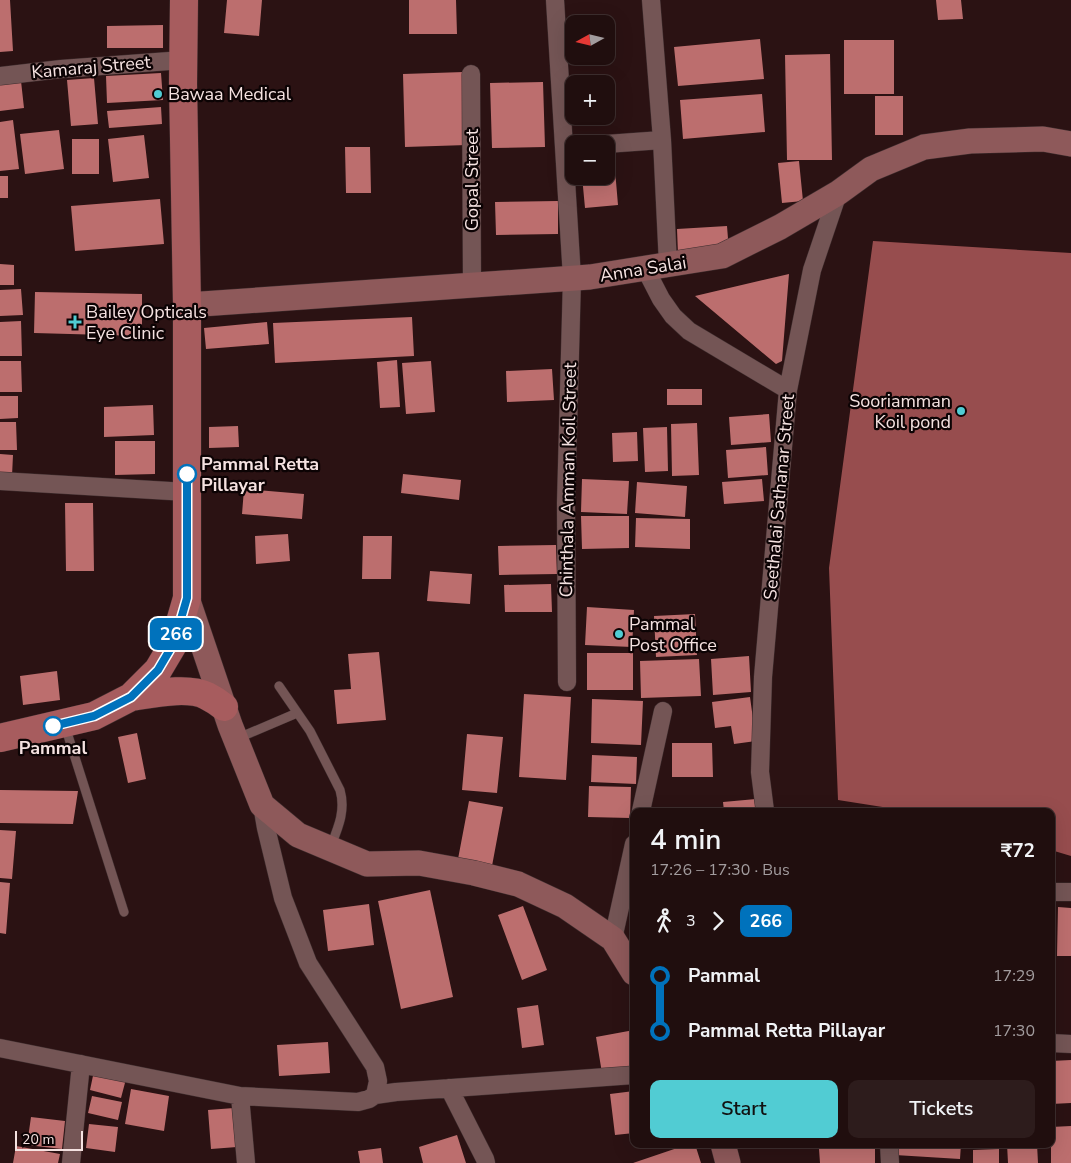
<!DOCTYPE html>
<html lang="en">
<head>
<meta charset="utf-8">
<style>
  body { margin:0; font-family:"Nunito Sans",sans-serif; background:#2d1c1c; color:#f1f3f6; height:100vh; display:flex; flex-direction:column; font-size:19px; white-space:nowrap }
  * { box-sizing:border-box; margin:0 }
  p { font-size:16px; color:#a29c9e }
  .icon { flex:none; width:28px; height:28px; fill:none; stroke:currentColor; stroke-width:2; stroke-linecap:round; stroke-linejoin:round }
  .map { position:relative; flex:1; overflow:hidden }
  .side { position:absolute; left:630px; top:808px; width:425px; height:340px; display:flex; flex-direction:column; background:#200e0e; border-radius:10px; box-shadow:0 5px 20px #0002,0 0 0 1px #3d2e2e }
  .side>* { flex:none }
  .badge { padding:0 10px; border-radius:8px; font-size:18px; line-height:32px }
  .needle { width:32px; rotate:262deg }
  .controls { position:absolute; left:565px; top:15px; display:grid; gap:10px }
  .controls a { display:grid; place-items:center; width:50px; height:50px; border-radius:10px; background:#200e0e; box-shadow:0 5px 20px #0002,0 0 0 1px #3d2e2e; font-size:25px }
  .scale { position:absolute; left:15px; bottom:12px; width:68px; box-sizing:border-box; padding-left:5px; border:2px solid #f5e2e1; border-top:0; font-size:14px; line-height:18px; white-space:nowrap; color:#f5e2e1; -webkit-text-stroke:4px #0c0304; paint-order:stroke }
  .map>.badge { position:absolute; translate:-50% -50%; box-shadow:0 0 0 2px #fff }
  .legs { display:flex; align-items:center; gap:8px; height:55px; padding:0 20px; font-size:16px }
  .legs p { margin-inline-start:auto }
  .summary { display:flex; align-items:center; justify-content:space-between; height:85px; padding:0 20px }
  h1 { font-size:28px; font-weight:600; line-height:38px }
  .primary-button { display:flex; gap:10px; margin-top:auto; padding:10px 20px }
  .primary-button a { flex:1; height:58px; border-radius:10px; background:#51ccd3; color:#111; font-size:20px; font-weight:600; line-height:58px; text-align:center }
  .primary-button a+a { background:#2d1c1c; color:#f1f3f6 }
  ul { padding:0 20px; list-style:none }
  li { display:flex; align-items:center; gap:18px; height:55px; font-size:19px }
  li i { display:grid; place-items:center; width:8px; height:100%; margin:0 6px; background:currentColor }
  li i::after { content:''; width:12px; height:12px; margin:-6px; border:4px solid; border-radius:50%; background:#200e0e }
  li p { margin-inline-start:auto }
  li:first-child i { background:linear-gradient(#0000 50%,currentColor 0) }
  li:last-child i { background:linear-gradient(currentColor 50%,#0000 0) }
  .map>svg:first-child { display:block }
  .water { fill:#974d4e }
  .building { fill:#bc6e6e }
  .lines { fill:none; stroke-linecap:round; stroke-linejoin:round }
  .lane-casing { stroke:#3f2e2f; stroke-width:10 }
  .street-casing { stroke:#3f2e2f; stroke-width:19 }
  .secondary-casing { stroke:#3f2e2f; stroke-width:26 }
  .primary-casing { stroke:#3f2e2f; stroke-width:29 }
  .lane { stroke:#745555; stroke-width:9 }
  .street { stroke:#745555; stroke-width:18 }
  .secondary { stroke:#8e595a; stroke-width:25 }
  .primary { stroke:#a75c5e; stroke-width:28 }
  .line-1-casing { stroke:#fff; stroke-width:11 }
  .line-1 { stroke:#0072bc; stroke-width:8 }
  .poi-dot { fill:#51ccd3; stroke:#0c0304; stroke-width:2 }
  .stop-1-dot { fill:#fff; stroke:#0072bc; stroke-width:2.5 }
  .labels { text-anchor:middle; stroke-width:4.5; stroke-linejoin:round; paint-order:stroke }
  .street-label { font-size:18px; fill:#f5e2e1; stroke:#0c0304 }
  .poi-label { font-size:18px; fill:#f5e2e1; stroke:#0c0304; text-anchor:start }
  .stop-label { font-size:18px; font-weight:bold; fill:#f5e2e1; stroke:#0c0304; text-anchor:start }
</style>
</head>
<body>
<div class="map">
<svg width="1071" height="1163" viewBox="0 0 1071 1163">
  <rect width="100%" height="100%" fill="#2b1213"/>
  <path class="water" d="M873,241L1071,253V856L1051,850V811H908L838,800L829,568Z"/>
  <path class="building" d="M0,0H10L13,51L0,52Z
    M227,0H262L259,36L224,33Z
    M409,0H456L457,34H409Z
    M936,0H961L963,19L938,20Z
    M163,25V48H107V26Z
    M760,39L764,79L678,86L674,47Z
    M844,40H894V94H844Z
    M830,54L832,160H787L785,55Z
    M464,72L467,145L405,147L403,74Z
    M161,73L163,100L107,103L106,76Z
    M94,78L98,124L71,126L67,80Z
    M21,81L24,108L0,111V84Z
    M543,82L545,147L492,148L490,83Z
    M762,94L765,132L683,139L680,100Z
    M875,96H903V135H875Z
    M161,107L162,124L109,128L107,111Z
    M13,120L19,169L0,171V122Z
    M59,130L64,169L25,174L20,134Z
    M144,135L149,178L113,182L108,139Z
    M72,139H99V174H72Z
    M345,147H370L371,193H346Z
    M614,158L618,205L585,208L582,176H606V159Z
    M799,161L803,201L782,203L778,163Z
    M0,176H8V198H0Z
    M160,199L164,244L75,251L71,206Z
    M558,201V234L496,235L495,202Z
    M727,226L729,251L678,254L677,229Z
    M0,264L14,265V285H0Z
    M789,274L782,361L776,364L695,296Z
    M21,289L23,315L0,316V290Z
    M35,292L142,294V336L34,333Z
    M412,317L414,356L275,363L273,323Z
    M21,321L22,356H0V322Z
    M267,322L269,344L206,349L204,328Z
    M397,360L400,407L380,408L377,362Z
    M0,361H21L22,392H0Z
    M431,361L435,412L406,414L402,363Z
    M552,369L554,400L507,402L506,371Z
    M667,389H702V405H667Z
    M0,396H18V418L0,419Z
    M153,405L154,435L104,437V407Z
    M769,414L771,442L731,445L729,417Z
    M0,422H16L17,450H0Z
    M697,423L699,475L672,476L671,424Z
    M238,426L239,447L209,448V427Z
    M667,427L668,471L645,472L643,428Z
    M637,432L638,461L613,462L612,433Z
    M115,441H155V474L115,475Z
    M766,447L768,475L728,478L726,450Z
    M0,454L13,455L12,476H0Z
    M403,474L461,480L459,500L401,493Z
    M582,479L629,481L627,514L581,512Z
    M762,479L764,501L724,504L722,482Z
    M637,482L687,486L685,517L635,513Z
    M244,489L304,494L302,519L242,514Z
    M65,503H93L94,571H66Z
    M581,516H629V548L582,549Z
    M636,518L690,519V549L635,547Z
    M288,534L290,561L256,564L255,536Z
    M363,536H392L391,579H362Z
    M556,545L557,574L499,575L498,546Z
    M430,571L472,574L470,604L427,601Z
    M551,584L552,612H505L504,585Z
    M587,607L634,610L632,647L585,645Z
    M695,614L697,655L656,657L654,616Z
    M379,652L386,720L337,724L334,690L351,689L348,654Z
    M587,653H633V690H587Z
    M749,656L751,692L713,695L711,659Z
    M699,659L701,696L641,698L640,661Z
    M57,671L60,700L23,705L20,676Z
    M524,694L571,697L566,780L519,777Z
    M750,697L756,741L734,744L731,726L715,728L712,702Z
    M592,699L643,701L641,745L591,743Z
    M137,733L146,779L128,783L118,737Z
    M467,734L503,737L497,793L462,790Z
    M672,743H712L713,777H672Z
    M592,755L637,757L636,784L591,782Z
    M589,786L631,787L630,818L588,817Z
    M0,790L78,791L73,824L0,823Z
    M756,799L757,811H724L723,802Z
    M469,801L503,807L492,866L458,859Z
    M0,830L16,831L12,879L0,878Z
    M0,882L10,883L6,934L0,933Z
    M430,890L453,997L401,1009L378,901Z
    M369,904L374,945L328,951L323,910Z
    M523,906L547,970L522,980L498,915Z
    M1058,907L1071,908V956H1057Z
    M538,1005L544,1045L522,1048L517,1008Z
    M634,1030V1067L602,1073L596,1037Z
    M328,1042L330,1073L279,1076L277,1045Z
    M1071,1060V1103L1051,1104V1061Z
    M94,1071L126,1079L121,1098L90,1090Z
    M131,1089L169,1096L164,1131L125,1124Z
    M634,1091V1133L615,1135L610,1094Z
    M92,1096L122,1102L118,1120L88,1113Z
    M234,1108L237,1147L211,1149L208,1110Z
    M31,1117L65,1121L62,1149L27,1145Z
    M89,1124L118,1127L115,1152L86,1148Z
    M1071,1126V1163H1051V1127Z
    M457,1135L466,1163H423L419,1147Z
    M689,1144H695L701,1163H633Z
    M896,1144H961L960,1159L895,1155Z
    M1007,1144H1037L1038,1163H1008Z
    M16,1146L60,1154L58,1163H13Z
    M875,1146V1163H820L819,1149Z
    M381,1148L383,1163H360L358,1151Z
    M999,1149V1163H973V1150Z"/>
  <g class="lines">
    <g class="lane-casing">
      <path id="lane" d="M279,686L310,731L340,790C346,811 338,828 330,848
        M65,726L124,912
        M236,739L297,713"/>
    </g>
    <g class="street-casing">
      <path id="street" d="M555,0L572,278L566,503L567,682
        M651,0L662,140L668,265
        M471,74L472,285
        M0,76L61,69L183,60
        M606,144L662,140
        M645,268L661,299L673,316L689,331L788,390
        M0,481L187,492
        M641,811L663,711
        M765,811L760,772L763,677L788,390L812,270L838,193
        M1051,892H1071
        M613,939L634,844
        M1051,1043L1071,1044
        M0,1048L240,1096L358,1102L369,1099L375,1095L378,1081L375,1067L308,963L283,898L266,828L262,805
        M449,1088L485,1159L486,1163
        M375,1095L396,1092L634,1075
        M240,1096L246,1163
        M889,1144L890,1163
        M71,1163L81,1064"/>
    </g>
    <g class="secondary-casing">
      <path id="secondary" d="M187,305L590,277L722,256L780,227L838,193L871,169L924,147L970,141L1043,139L1071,144
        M187,598L230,725L262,805L298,835L367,864L419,863L474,873L518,884L565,906L613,939L634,973
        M723,1144L728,1163"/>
    </g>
    <g class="primary-casing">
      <path id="primary" d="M131,697C152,694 188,686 207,696C213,699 219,703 224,707
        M0,738L94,716L131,697L158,670L174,643L187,598V305L183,84L184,0"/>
    </g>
    <use href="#lane" class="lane"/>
    <use href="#street" class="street"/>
    <use href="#secondary" class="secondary"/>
    <use href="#primary" class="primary"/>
  </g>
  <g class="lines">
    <g class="line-1-casing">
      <path id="line-1" d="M53,726L94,716L131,697L158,670L174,643L187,598V474"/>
    </g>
    <use href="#line-1" class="line-1"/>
  </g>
  <g class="poi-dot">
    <circle cx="158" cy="94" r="5"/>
    <path d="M72.5 314.5h5v5h5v5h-5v5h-5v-5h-5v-5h5z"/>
    <circle cx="961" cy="411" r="5"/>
    <circle cx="619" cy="634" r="5"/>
  </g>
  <g class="stop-1-dot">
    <circle cx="187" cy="474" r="9"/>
    <circle cx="53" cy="726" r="9"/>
  </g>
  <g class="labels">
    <g class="street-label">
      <text transform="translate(91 67) rotate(-5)" y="6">Kamaraj Street</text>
      <text transform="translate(472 180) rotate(-90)" y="6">Gopal Street</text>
      <text transform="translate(643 269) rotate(-9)" y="6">Anna Salai</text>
      <text transform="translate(568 480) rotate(-89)" y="6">Chinthala Amman Koil Street</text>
      <text transform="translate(779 497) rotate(-85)" y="6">Seethalai Sathanar Street</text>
    </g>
    <g class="poi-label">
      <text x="168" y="100">Bawaa Medical</text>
      <text x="86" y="318">Bailey Opticals<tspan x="86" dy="21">Eye Clinic</tspan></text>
      <text x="951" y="407" text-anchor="end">Sooriamman<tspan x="951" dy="21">Koil pond</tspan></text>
      <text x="629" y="630">Pammal<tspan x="629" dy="21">Post Office</tspan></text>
    </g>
    <g class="stop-label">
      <text x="201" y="470">Pammal Retta<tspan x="201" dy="21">Pillayar</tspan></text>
      <text x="53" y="754" text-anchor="middle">Pammal</text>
    </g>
  </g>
</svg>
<div class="controls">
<a><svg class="needle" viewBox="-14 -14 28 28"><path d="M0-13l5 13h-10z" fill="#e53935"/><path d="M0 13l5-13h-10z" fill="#a29c9e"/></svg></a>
<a>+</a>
<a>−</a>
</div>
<div class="scale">20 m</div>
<b class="badge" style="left:176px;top:634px;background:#0072bc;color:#fff">266</b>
<section class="side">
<div class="summary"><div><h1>4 min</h1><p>17:26 – 17:30 · Bus</p></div><b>₹72</b></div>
<div class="legs"><svg class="icon" aria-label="walk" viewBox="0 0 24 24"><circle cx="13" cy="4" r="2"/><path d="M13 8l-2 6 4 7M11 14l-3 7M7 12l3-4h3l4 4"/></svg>3<svg class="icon" aria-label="forward" viewBox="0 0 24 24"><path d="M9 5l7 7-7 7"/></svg><b class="badge" style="background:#0072bc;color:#fff">266</b></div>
<ul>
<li><i style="color:#0072bc"></i><b>Pammal</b><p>17:29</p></li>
<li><i style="color:#0072bc"></i><b>Pammal Retta Pillayar</b><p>17:30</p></li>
</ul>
<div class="primary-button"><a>Start</a><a>Tickets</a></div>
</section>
</div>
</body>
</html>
